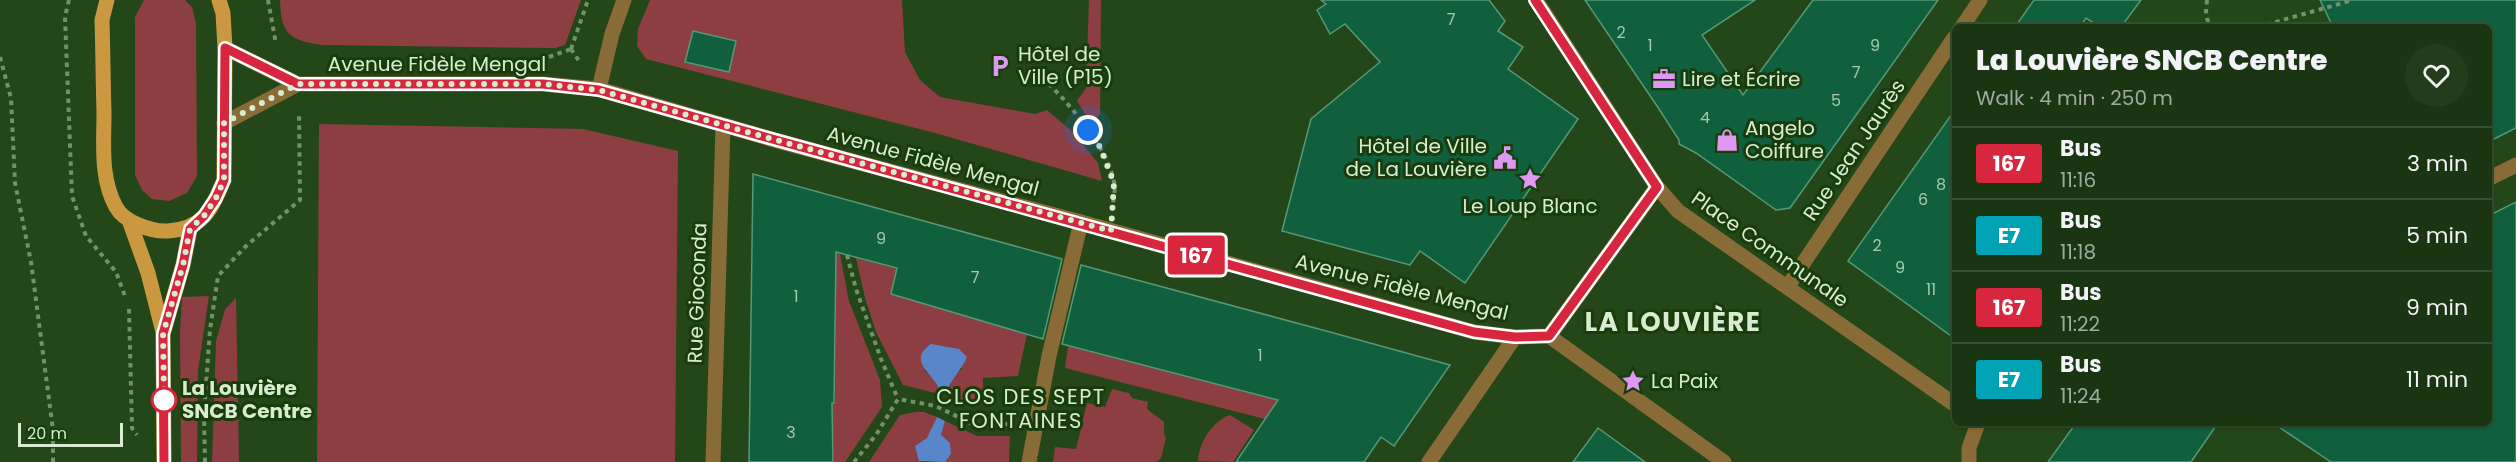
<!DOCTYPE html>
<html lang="en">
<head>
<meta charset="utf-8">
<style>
  body { margin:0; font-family:Poppins,sans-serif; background:#233d1b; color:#f1f3f6; height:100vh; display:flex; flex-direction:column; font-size:22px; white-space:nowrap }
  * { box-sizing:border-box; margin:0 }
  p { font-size:20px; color:#9fab9f }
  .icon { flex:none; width:33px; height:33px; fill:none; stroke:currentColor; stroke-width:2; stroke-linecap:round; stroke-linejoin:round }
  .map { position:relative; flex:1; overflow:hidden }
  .sheet { position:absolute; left:1952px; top:24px; width:540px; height:402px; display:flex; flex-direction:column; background:#1a3512; border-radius:9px; box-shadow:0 2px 4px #0004,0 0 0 2px #385032 }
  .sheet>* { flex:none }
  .badge { padding:0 12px; border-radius:4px; font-size:21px; line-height:39px }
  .scale { position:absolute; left:18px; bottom:15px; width:105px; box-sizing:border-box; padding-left:6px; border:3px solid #d7ecd1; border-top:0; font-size:16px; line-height:21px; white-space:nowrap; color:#d7ecd1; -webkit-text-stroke:4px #183c0c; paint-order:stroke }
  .you { position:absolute; width:30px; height:30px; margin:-15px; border:4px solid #fff; border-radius:50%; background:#1a73e8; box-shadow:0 0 0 9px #1a73e833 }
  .map>.badge { position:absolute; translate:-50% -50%; box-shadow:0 0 0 3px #fff }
  .round { display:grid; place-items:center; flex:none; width:63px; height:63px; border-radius:32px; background:#233d1b }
  .overview { display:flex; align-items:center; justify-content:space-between; height:102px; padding:0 24px }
  h1 { font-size:28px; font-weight:800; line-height:45px }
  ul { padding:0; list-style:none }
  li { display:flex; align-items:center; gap:18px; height:72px; padding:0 24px; border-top:2px solid #385032 }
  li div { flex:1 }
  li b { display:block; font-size:22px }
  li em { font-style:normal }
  li .badge { min-width:66px; font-weight:700; text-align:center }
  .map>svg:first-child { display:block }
  .green { fill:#8d3e43 }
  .water { fill:#5986cb }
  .building { fill:#10603d; stroke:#579875; stroke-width:1.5 }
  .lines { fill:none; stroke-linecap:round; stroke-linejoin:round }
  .path { stroke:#74916b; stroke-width:4; stroke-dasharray:4.5 4.5; stroke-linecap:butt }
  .service { stroke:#896b37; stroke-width:15 }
  .minor { stroke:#896b37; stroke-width:15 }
  .primary { stroke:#ca9840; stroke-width:15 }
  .line-casing { stroke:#fff; stroke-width:14 }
  .line { stroke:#d7263d; stroke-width:9 }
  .walk { stroke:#d7ecd1; stroke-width:6; stroke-dasharray:0 10.8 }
  .stop-dot { fill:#fff; stroke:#d7263d; stroke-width:3 }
  .labels { text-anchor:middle; stroke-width:6; stroke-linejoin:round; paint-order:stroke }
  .number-label { font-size:16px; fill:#a5c9ac }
  .poi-label { font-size:20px; fill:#d7ecd1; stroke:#183c0c; text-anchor:start }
  .street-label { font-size:20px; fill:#d7ecd1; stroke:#183c0c }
  .stop-label { font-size:20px; font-weight:bold; fill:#d7ecd1; stroke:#183c0c; text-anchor:start }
  .neighbourhood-label { font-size:21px; letter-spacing:1.5px; fill:#d7ecd1; stroke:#183c0c }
  .district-label { font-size:26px; font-weight:bold; letter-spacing:1.5px; fill:#d7ecd1; stroke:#183c0c }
</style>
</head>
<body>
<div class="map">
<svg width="2516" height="462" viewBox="0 0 2516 462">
  <rect width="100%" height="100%" fill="#234718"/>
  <path class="green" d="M144,0H185L192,7L196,23L197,176L187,193L169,201L152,199L142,190L135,175V17Z
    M280,0H581L565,45L555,48L322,45C289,40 281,34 280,0Z
    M650,0H902L905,52L920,80L940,97L1035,114L1047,110L1074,133L1098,163L1102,181L935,133L646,59L637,46L638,29Z
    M1089,0H1101L1100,115L1091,123L1077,101L1086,88Z
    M319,124L583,129L678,151L675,462H317Z
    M836,252L840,254L849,301L880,380L882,407L845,462H834L832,403L835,402Z
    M856,258L897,269L891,294L1027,334L1018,376L983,378V403L974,404L947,397L953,376L963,368L924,370L939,384V394L903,385L876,332L865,298Z
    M209,296L198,371L197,462H181L180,332L182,297Z
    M236,298L239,462H212L216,341L225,309Z
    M1068,346L1277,400L1265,419L1065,368Z
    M1112,389L1129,393L1132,398L1148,402L1147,409L1164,422V434L1166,438L1161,458L1157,462H1053L1055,447L1076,449L1087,403L1105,407Z
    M915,412H924L937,417L919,461L923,462H869L900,415Z
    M1230,415L1254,430L1233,462L1198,461C1199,443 1212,421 1230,415Z
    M945,421L977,436H1010L1009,462H945L951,454L941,435Z"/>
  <path class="water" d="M931,344L959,349L967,357C961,372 950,378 947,394L940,392C937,375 905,362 931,344Z
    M937,417L945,421L941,435L950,443L951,454L945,462L919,461L915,446L927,438Z"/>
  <path class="building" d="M1321,0H1489L1505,21L1498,31L1523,47L1508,69L1578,119L1465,283L1420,251L1410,265L1282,231L1311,119L1380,62L1345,24L1330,34L1317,10L1326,4Z
    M1585,0H1755L1702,35L1743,95L1813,0H1938L1790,208L1776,210L1696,153L1679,144V140L1657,106Z
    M2034,0H2141L2121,27H2100L2086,18L2080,27H2015Z
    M2320,0H2516V128L2488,142V27H2333Z
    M693,31L736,41L729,72L685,62Z
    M1954,111V338L1848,261Z
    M753,174L1062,259L1043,339L891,294L897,268L836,252L834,403H832L833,462H749Z
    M2516,202V462H2331L2273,423H2488V216Z
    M1081,265L1330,332L1450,365L1394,446L1381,437L1364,462H1236L1278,400L1062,344Z
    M2076,423H2218L2191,462H2048Z
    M1598,428L1645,462H1573Z"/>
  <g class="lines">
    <path class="path" d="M69,0L65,17L72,196L86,236L116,272L126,299
      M268,0L276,44
      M2207,0C2206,10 2204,20 2213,27
      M2258,27L2353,0
      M571,49L588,0
      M571,49L579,61
      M0,57L11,98L15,183L31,262L53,430V462
      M549,57L571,49
      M1036,71C1063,97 1107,144 1114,182C1116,189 1113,199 1113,206
      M847,255L856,289L881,359L898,399
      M129,309L132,428L137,435
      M205,462L204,412L210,330L218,276L245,247L300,200L299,113
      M854,462L876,435L898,399L936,406L976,426L1011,424"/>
    <path class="service" d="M1029,462L1049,356L1081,222"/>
    <path class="minor" d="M1536,0L1657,187L1678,211L1954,404
      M1962,27L1980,0
      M225,48L298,84H543L599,89L785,143L1081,222L1474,332L1515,337L1549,336
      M599,89L612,34L624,0
      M224,123L298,84
      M2488,179L2516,165
      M1788,286L1954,38
      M1549,336L1724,462
      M1549,336L1657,187
      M713,462L723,126
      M1429,462L1515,337
      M1969,462V448L1978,423"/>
    <path class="primary" d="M107,0L102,20C103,51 103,81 104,112C104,144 100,178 116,207C124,222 151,232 168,231C203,229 211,210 224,180L225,48L223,13L219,0
      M129,220L148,273L163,332
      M164,462L163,334L183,265L190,229"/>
  </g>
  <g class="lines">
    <g class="line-casing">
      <path id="line" d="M164,462L163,334L183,265L190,229L204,216L216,198L224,180L225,48L298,84H543L599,90L765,137L1474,332L1515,337L1549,336L1657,187L1535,0"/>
    </g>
    <use href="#line" class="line"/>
    <path class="walk" d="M164,400L163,334L183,265L190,229L204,216L216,198L224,180V123L298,84H543L599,90L765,137L1111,231L1114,183L1100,147L1088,130"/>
  </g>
  <defs>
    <g id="parking-bare" transform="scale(1.8)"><path d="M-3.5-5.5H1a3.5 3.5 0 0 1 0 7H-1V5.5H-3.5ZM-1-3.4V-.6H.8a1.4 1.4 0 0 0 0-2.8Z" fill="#de98f2" stroke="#183c0c" stroke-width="2.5" paint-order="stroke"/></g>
    <g id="office-bare" transform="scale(1.8)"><path d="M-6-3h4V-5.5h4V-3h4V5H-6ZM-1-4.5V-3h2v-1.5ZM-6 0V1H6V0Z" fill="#de98f2" stroke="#183c0c" stroke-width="2.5" paint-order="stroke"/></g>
    <g id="shop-bare" transform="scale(1.8)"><path d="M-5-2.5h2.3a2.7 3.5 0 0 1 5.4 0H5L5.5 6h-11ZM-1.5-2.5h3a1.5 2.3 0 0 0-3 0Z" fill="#de98f2" stroke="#183c0c" stroke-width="2.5" paint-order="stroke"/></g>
    <g id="civic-bare" transform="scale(1.8)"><path d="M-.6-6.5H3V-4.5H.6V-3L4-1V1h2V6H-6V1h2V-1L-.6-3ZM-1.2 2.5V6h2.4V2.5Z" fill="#de98f2" stroke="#183c0c" stroke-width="2.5" paint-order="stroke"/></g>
    <g id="sight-bare" transform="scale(1.8)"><path d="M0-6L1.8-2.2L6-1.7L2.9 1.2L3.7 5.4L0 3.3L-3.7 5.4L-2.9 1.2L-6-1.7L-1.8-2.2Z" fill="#de98f2" stroke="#183c0c" stroke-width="2.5" paint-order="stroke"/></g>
  </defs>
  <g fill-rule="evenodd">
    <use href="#parking-bare" x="1000" y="66"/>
    <use href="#office-bare" x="1664" y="79"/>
    <use href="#shop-bare" x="1727" y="140"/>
    <use href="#civic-bare" x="1505" y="158"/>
    <use href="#sight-bare" x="1530" y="179"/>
    <use href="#sight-bare" x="1633" y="381"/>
  </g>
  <circle class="stop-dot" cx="164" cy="400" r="12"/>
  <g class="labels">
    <g class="number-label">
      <text x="1451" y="25">7</text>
      <text x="1621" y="38">2</text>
      <text x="1650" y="51">1</text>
      <text x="1875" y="51">9</text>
      <text x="1856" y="78">7</text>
      <text x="1836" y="106">5</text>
      <text x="1705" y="123">4</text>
      <text x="1941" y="190">8</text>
      <text x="1923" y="205">6</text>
      <text x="881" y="244">9</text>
      <text x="1877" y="251">2</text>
      <text x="1900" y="273">9</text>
      <text x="975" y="283">7</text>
      <text x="1931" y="295">11</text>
      <text x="796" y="302">1</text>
      <text x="1260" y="361">1</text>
      <text x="791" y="438">3</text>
    </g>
    <g class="poi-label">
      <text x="1018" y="61">Hôtel de<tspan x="1018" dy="23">Ville (P15)</tspan></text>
      <text x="1682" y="86">Lire et Écrire</text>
      <text x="1745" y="135">Angelo<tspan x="1745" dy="23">Coiffure</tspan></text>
      <text x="1487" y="153" text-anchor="end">Hôtel de Ville<tspan x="1487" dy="23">de La Louvière</tspan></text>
      <text x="1530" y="213" text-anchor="middle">Le Loup Blanc</text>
      <text x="1651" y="388">La Paix</text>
    </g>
    <g class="street-label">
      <text x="437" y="71">Avenue Fidèle Mengal</text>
      <text transform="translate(1854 150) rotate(-56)" y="7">Rue Jean Jaurès</text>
      <text transform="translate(933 161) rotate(15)" y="7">Avenue Fidèle Mengal</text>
      <text transform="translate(1770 249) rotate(35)" y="7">Place Communale</text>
      <text transform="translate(1402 287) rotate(14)" y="7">Avenue Fidèle Mengal</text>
      <text transform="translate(697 293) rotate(-88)" y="7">Rue Gioconda</text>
    </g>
    <g class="stop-label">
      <text x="182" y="395">La Louvière<tspan x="182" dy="23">SNCB Centre</tspan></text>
    </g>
    <g class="neighbourhood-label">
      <text x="1021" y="404">CLOS DES SEPT<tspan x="1021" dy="24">FONTAINES</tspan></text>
    </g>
    <g class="district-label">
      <text x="1673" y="331">LA LOUVIÈRE</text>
    </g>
  </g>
</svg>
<div class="scale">20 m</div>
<div class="you" style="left:1088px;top:130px"></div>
<b class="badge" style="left:1196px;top:255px;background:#d7263d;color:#fff">167</b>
<section class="sheet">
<div class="overview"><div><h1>La Louvière SNCB Centre</h1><p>Walk · 4 min · 250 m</p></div><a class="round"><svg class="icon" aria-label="heart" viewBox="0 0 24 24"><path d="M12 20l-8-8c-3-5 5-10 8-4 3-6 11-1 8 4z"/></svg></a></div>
<ul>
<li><span class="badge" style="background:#d7263d;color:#fff">167</span><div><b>Bus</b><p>11:16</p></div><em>3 min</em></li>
<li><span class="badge" style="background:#00a3b4;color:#fff">E7</span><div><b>Bus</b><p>11:18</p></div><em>5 min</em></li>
<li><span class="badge" style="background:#d7263d;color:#fff">167</span><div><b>Bus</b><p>11:22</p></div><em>9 min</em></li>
<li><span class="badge" style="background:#00a3b4;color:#fff">E7</span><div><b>Bus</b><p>11:24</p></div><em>11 min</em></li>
</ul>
</section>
</div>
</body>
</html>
